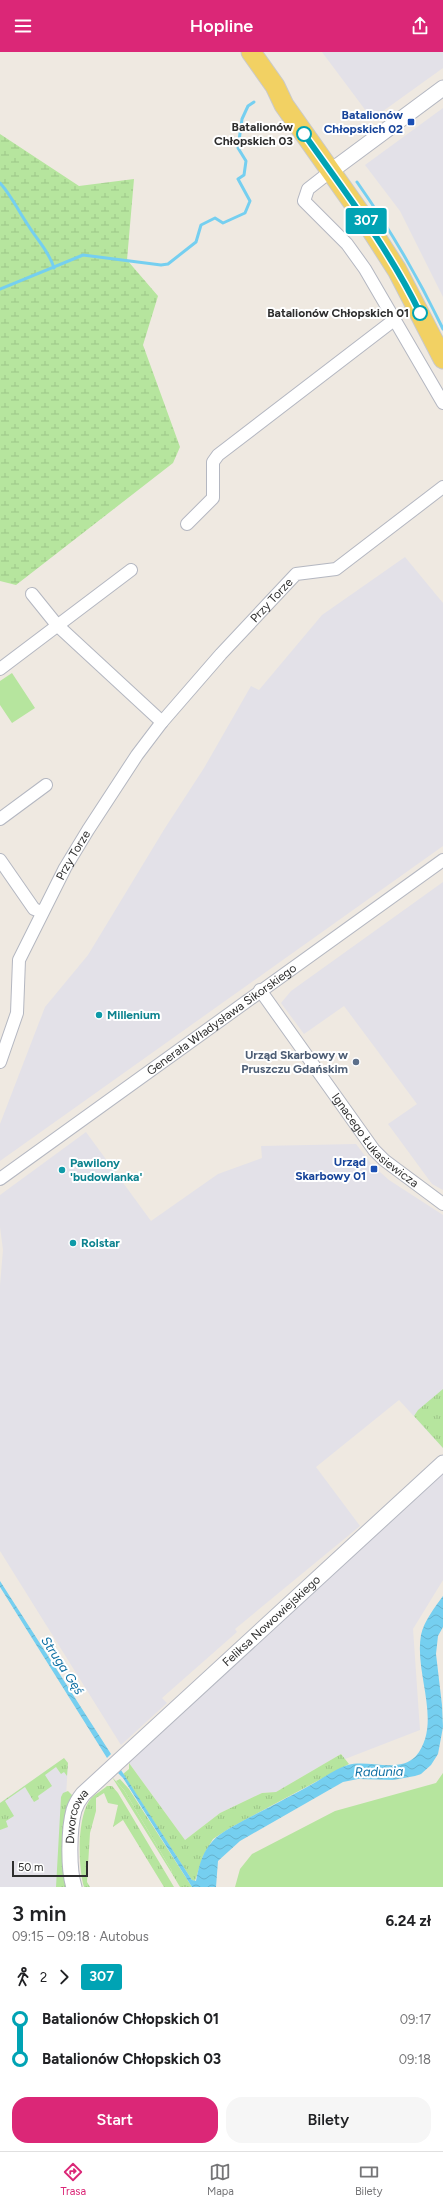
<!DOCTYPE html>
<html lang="pl">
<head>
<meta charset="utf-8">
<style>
  body { margin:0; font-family:Figtree,sans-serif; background:#f6f6f6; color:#202124; height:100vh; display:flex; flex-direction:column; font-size:15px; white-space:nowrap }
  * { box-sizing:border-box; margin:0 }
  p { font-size:13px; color:#757577 }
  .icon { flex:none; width:22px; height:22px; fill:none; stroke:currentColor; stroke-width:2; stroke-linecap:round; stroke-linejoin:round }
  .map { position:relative; height:1835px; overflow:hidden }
  .panel { display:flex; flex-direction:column; background:#fff; flex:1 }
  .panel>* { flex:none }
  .badge { padding:0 8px; border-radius:3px; font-size:14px; line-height:26px }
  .scale { position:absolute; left:12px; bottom:10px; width:76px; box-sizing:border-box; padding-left:4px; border:2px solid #2e2e2e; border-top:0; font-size:11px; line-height:14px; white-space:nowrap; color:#2e2e2e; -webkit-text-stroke:3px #fff; paint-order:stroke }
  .map>.badge { position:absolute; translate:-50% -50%; box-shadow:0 0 0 2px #fff }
  .legs { display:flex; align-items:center; gap:6px; height:44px; padding:0 12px; font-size:13px }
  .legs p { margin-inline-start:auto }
  .headline { display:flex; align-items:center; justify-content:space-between; height:68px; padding:0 12px }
  h1 { font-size:22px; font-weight:600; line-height:30px }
  .button { display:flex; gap:8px; margin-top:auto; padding:8px 12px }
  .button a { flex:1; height:46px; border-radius:16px; background:#db2777; color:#fff; font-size:16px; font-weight:600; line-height:46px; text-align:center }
  .button a+a { background:#f6f6f6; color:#202124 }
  ul { padding:0 12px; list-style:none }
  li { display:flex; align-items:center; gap:14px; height:40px; font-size:15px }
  li i { display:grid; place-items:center; width:6px; height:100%; margin:0 5px; background:currentColor }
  li i::after { content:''; width:10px; height:10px; margin:-5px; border:3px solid; border-radius:50%; background:#fff }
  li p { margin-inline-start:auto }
  li:first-child i { background:linear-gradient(#0000 50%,currentColor 0) }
  li:last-child i { background:linear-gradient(currentColor 50%,#0000 0) }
  header { display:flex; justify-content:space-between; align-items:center; height:52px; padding:0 12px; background:#db2777; color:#fff; font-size:18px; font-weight:600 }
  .tabs { display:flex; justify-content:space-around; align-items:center; height:56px; border-top:1px solid #e0e0e0; background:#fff; font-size:11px; color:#757577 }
  .tabs a { display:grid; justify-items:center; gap:2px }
  .tabs .selected { color:#db2777 }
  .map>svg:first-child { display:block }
  .industrial { fill:#e3e1e8 }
  .grass { fill:url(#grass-tufts) }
  .wetland { fill:url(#wetland-marsh) }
  .park { fill:#b6e59e }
  .water { fill:url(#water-waves) }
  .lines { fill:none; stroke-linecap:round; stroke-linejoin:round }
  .stream { stroke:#75cff0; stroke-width:3 }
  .minor-casing { stroke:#b4b7c1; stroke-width:14 }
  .tertiary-casing { stroke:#b4b7c1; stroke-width:17 }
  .primary-casing { stroke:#c9c9c9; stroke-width:21 }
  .minor { stroke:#fff; stroke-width:12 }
  .tertiary { stroke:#fff; stroke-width:15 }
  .primary { stroke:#f2d163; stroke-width:19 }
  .line-1-casing { stroke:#fff; stroke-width:9 }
  .line-1 { stroke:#00a3b4; stroke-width:6 }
  .transit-dot { fill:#1a4fb4; stroke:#fff; stroke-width:1.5 }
  .stop-1-dot { fill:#fff; stroke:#00a3b4; stroke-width:2 }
  .culture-dot { fill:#0f9aa8; stroke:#fff; stroke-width:1.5 }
  .service-dot { fill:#5c6f8a; stroke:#fff; stroke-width:1.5 }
  .labels { text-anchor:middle; stroke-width:4; stroke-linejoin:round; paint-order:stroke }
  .transit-label { font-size:12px; font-weight:bold; fill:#164399; stroke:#fff; text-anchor:end }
  .stop-label { font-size:12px; font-weight:bold; fill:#2e2e2e; stroke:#fff; text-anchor:end }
  .street-label { font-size:12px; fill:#2e2e2e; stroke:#fff }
  .culture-label { font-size:12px; font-weight:bold; fill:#0d838f; stroke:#fff; text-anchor:start }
  .service-label { font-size:12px; font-weight:bold; fill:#4e5e75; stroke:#fff; text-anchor:end }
  .water-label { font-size:13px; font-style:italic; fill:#0d6fa3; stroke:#fff }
</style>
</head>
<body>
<header><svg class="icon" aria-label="menu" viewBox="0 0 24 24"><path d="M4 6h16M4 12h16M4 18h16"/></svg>Hopline<svg class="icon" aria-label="share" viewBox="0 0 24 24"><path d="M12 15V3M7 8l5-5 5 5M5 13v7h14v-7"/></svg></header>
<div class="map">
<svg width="443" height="1835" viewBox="0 0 443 1835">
  <defs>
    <pattern id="grass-tufts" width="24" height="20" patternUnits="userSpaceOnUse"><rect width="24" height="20" fill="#b6e59e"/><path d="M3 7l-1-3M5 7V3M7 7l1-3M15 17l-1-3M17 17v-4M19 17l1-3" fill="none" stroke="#9dc588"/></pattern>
    <pattern id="wetland-marsh" width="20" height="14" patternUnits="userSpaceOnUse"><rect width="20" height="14" fill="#b6e59e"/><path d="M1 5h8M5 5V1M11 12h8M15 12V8" fill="none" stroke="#9dc588"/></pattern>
    <pattern id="water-waves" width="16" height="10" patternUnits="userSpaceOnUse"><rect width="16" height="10" fill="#75cff0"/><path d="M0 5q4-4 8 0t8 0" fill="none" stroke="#66b2ce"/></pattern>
  </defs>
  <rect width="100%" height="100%" fill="#efe9e1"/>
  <path class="industrial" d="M322,0H443V16L372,67Z
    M443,56V245L400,159L365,113Z
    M405,505L443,551V794L0,1109V1072L45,955L88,903L165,776L204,716L251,634L259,638L322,563Z
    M443,830V1138L432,1132L388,1072L417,1052L344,954L304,982L281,951L291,939Z
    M86,1080L151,1169L218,1122L262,1106L261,1094L356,1092L372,1113L389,1128L443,1163V1396L399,1348L316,1415L360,1474L235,1577L237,1580L162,1646L167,1651L121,1693L0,1499V1233L3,1198L0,1175V1143Z
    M443,1421V1528L413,1577L420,1678L345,1707L341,1702L276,1740L262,1741L220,1761L185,1788L129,1711Z
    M64,1706L68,1711L61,1826L62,1835H0V1751Z"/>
  <path class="grass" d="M443,1337V1396L414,1364L418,1358Z
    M341,1702L349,1712L230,1776L213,1787L203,1804L195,1829L192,1828L123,1722L129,1717V1711L185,1788L220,1761L262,1741L276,1740Z
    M64,1706L68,1711L67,1724L64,1720L61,1722L56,1715L45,1723L52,1734L38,1744L39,1747L34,1750L25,1735L5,1749L14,1764L6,1769L8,1775L0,1778V1751Z
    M120,1727L129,1737L192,1835H180L171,1820L172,1819L124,1738L116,1729Z
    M107,1734H112L118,1741L174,1835H164L123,1768L113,1775L118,1753L108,1751L104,1741L96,1746V1759L90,1781L87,1830L90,1835H84C78,1814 77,1768 89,1749C94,1742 103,1738 107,1734Z
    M68,1739L73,1744L69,1835H56L61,1745L63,1741Z"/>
  <path class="wetland" d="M0,82L79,134L134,127L127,208L158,244L143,293L180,395L173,411L16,533L0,529Z"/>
  <path class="park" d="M12,621L35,656L12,671L0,653V629Z
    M443,1721V1835H235L240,1817L252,1802L335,1759L436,1731Z
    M112,1725L124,1738L172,1819L171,1820Z"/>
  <path class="water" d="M0,1529L111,1702L107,1706L0,1535Z
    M443,1544V1575L438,1584L436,1602L442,1653L443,1675L438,1702L431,1713L421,1722L415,1724L393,1728L358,1727L343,1730L240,1789L218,1809L216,1835H192L123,1726L118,1721L121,1718L192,1828L196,1829C201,1803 207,1789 230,1776C259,1760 288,1746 316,1730C326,1724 337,1716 348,1713C368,1707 399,1722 416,1704C443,1671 414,1622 421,1583C424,1569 435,1555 443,1544Z"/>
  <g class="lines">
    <path class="stream" d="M357,130C390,177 418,225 443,277
      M0,131C12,144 18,159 28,173C37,188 49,199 54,216
      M0,237L83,203L161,213L168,212L196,190L201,173L215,166L223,171L245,161L250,149L238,127L244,123L246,109L238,96L242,67L248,54L254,50"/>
    <g class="minor-casing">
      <g id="minor">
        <path d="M331,119L308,137L304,149L347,192L365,217L443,351"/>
        <path d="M187,472L213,446V410L218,403L394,268"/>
        <path d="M32,542L57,573L162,670"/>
        <path d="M0,617L131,518"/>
        <path d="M0,767L46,733"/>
        <path d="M0,808L34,857L42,860"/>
        <path id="s1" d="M260,938L374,1098L384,1108L443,1152"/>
        <path id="s2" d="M0,1010L17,961L19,908L65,816L88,778L137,703L162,670L221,602L296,522L336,517L443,435"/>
        <path id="s3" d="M0,1127L443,808"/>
      </g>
    </g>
    <g class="tertiary-casing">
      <g id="tertiary">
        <path d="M331,119L443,36"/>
        <path id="s4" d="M74,1835C68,1817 69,1776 74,1758C76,1752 79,1747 83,1742L443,1411"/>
      </g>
    </g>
    <g class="primary-casing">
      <path id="primary" d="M251,0L275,34L284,53L363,165L397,218L443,307"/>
    </g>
    <use href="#minor" class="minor"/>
    <use href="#tertiary" class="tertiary"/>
    <use href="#primary" class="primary"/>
  </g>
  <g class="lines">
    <g class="line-1-casing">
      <path id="line-1" d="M304,82C345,140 389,197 420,261"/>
    </g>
    <use href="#line-1" class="line-1"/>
  </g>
  <g class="transit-dot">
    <rect x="407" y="66" width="8" height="8" rx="2"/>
    <rect x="370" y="1113" width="8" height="8" rx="2"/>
  </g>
  <g class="stop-1-dot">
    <circle cx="304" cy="82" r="7"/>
    <circle cx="420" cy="261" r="7"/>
  </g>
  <g class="culture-dot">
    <circle cx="99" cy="963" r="4"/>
    <circle cx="62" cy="1118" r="4"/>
    <circle cx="73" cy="1191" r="4"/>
  </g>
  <circle class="service-dot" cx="356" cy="1010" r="4"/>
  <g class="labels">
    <g class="transit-label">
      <text x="403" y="67">Batalionów<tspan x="403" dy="14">Chłopskich 02</tspan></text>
      <text x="366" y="1114">Urząd<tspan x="366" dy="14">Skarbowy 01</tspan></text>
    </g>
    <g class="stop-label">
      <text x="293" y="79">Batalionów<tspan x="293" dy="14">Chłopskich 03</tspan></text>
      <text x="409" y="265">Batalionów Chłopskich 01</text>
    </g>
    <g class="street-label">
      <text dy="4" stroke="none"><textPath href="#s2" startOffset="547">Przy Torze</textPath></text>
      <text dy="4" stroke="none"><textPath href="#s2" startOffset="223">Przy Torze</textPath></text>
      <text dy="4" stroke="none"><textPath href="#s3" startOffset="273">Generała Władysława Sikorskiego</textPath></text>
      <text dy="4" stroke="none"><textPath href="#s1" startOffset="190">Ignacego Łukasiewicza</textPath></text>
      <text dy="4" stroke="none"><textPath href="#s4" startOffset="352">Feliksa Nowowiejskiego</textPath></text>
      <text dy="4" stroke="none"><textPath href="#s4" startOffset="72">Dworcowa</textPath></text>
    </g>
    <g class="culture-label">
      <text x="107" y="967">Millenium</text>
      <text x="70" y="1115">Pawilony<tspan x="70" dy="14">'budowlanka'</tspan></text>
      <text x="81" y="1195">Rolstar</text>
    </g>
    <g class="service-label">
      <text x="348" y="1007">Urząd Skarbowy w<tspan x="348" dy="14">Pruszczu Gdańskim</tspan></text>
    </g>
    <g class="water-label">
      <text transform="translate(63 1613) rotate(57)" y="5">Struga Gęś</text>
      <text transform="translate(379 1719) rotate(-1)" y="5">Radunia</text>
    </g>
  </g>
</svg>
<div class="scale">50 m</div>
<b class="badge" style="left:366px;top:169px;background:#00a3b4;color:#fff">307</b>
</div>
<section class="panel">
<div class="headline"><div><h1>3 min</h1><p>09:15 – 09:18 · Autobus</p></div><b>6.24 zł</b></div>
<div class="legs"><svg class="icon" aria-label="walk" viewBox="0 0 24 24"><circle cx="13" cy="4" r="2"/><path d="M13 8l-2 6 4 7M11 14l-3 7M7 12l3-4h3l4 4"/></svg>2<svg class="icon" aria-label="forward" viewBox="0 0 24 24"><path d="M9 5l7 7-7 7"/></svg><b class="badge" style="background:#00a3b4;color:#fff">307</b></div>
<ul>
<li><i style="color:#00a3b4"></i><b>Batalionów Chłopskich 01</b><p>09:17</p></li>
<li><i style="color:#00a3b4"></i><b>Batalionów Chłopskich 03</b><p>09:18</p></li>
</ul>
<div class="button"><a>Start</a><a>Bilety</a></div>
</section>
<nav class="tabs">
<a class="selected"><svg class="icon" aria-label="directions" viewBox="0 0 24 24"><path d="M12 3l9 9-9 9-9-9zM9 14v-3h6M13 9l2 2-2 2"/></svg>Trasa</a>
<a><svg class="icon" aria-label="map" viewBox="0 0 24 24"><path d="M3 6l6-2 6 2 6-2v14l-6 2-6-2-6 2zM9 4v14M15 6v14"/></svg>Mapa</a>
<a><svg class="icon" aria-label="tickets" viewBox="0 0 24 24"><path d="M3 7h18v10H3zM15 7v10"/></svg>Bilety</a>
</nav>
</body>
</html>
